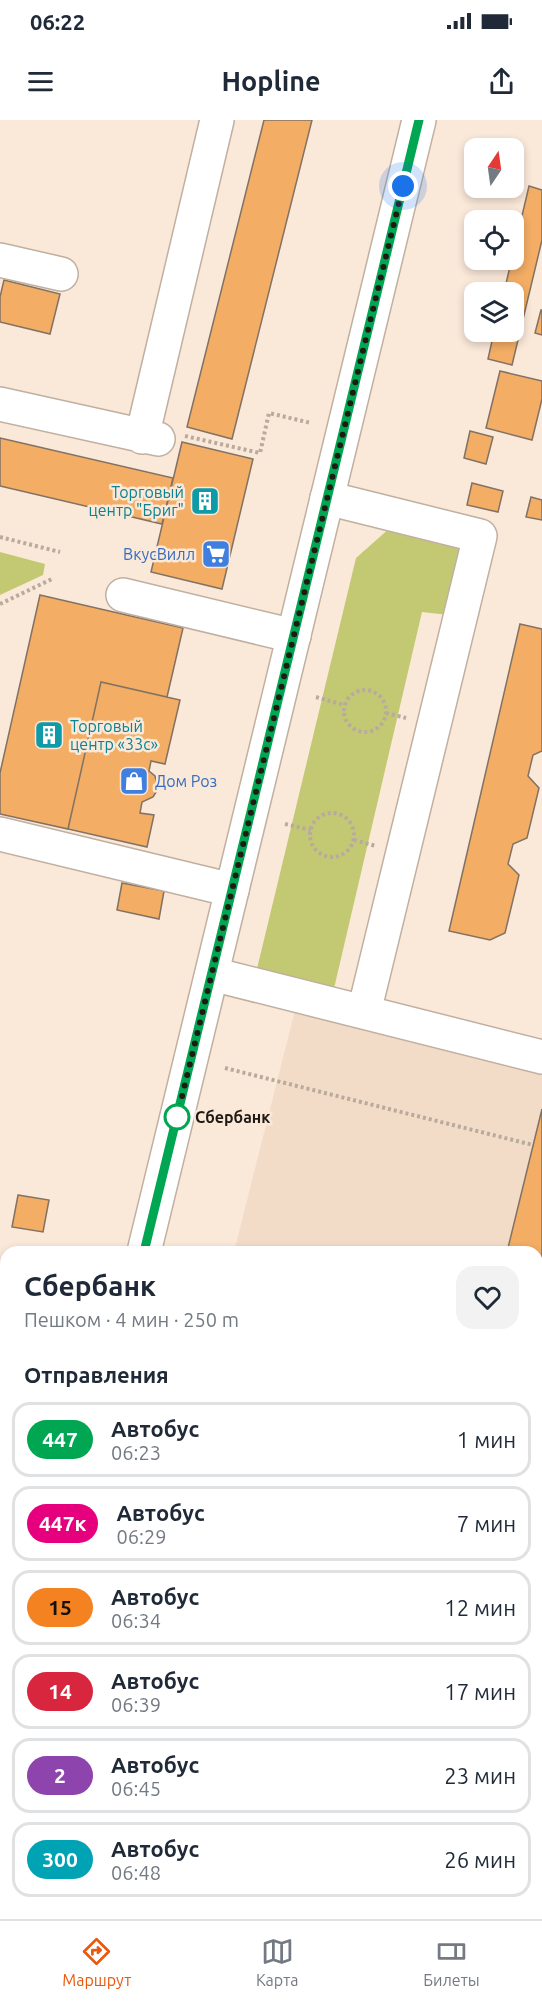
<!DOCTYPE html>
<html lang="ru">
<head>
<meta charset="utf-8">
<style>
  body { margin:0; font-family:Ubuntu,sans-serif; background:#f2f2f3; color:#1f2937; height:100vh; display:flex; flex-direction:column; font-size:22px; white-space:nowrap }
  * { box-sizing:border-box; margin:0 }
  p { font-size:20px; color:#747a83 }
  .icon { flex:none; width:33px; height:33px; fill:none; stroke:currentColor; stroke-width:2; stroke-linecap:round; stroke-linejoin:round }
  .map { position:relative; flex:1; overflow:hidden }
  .side { position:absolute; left:0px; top:1126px; width:543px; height:674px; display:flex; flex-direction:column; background:#fff; border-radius:18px 18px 0 0; box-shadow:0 3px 9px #0003 }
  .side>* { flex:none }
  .badge { padding:0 12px; border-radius:20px; font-size:21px; line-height:39px }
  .needle { width:39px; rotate:13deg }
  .tools { position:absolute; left:464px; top:18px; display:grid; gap:12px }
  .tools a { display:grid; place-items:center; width:60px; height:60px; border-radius:12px; background:#fff; box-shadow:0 3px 9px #0003; font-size:30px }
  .you { position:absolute; width:30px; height:30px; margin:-15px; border:4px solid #fff; border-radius:50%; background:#1a73e8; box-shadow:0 0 0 9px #1a73e833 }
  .map>.badge { position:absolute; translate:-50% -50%; box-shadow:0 0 0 3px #fff }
  h2 { padding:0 24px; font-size:22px; line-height:54px }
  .round { display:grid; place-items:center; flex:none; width:63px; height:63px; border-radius:18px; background:#f2f2f3 }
  .headline { display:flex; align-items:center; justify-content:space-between; height:102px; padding:0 24px }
  h1 { font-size:28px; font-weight:600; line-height:45px }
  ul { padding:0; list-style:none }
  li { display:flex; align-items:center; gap:18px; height:75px; margin:0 12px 9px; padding:0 12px; border:3px solid #e0e1e3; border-radius:18px }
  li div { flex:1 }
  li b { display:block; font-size:22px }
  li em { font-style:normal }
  li .badge { min-width:66px; font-weight:700; text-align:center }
  .status { display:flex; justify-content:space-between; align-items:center; height:42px; padding:0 30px; background:#fff; direction:ltr }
  .status svg { height:16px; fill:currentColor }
  header { display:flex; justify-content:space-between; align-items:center; height:78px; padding:0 24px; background:#fff; font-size:27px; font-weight:600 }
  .tab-bar { display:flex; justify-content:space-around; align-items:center; height:84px; border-top:2px solid #e0e1e3; background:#fff; font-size:16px; color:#747a83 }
  .tab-bar a { display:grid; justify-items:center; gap:3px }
  .tab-bar .active { color:#ea580c }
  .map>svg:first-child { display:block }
  .built { fill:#f3dcc7 }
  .green { fill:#c3c972 }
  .building { fill:#f3ad64; stroke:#817264; stroke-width:1.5 }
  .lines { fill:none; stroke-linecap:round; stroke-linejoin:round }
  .minor-casing { stroke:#c0b0a1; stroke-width:36 }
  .major-casing { stroke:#c0b0a1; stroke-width:36 }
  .path { stroke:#b8aa9d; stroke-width:4; stroke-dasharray:3 3; stroke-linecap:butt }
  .minor { stroke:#fff; stroke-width:33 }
  .major { stroke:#fff; stroke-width:33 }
  .line-casing { stroke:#fff; stroke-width:14 }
  .line { stroke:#00a651; stroke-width:9 }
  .walk { stroke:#201a14; stroke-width:6; stroke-dasharray:0 10.8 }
  .stop-dot { fill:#fff; stroke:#00a651; stroke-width:3 }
  .labels { text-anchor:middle; stroke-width:5; stroke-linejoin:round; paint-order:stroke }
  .culture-label { font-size:16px; fill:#0d838f; stroke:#fae8d9; text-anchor:end }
  .shop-label { font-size:16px; fill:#366cbe; stroke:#fae8d9; text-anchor:end }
  .stop-label { font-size:16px; font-weight:bold; fill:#201a14; stroke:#fae8d9; text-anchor:start }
</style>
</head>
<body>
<div class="status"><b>06:22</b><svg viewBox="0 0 49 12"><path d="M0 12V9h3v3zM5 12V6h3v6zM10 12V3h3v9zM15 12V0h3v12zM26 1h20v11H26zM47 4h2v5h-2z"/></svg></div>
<header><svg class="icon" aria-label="menu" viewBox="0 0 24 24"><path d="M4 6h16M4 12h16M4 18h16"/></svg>Hopline<svg class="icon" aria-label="share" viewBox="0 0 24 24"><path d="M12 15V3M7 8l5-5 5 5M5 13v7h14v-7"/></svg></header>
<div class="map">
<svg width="542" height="1799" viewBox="0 0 542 1799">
  <rect width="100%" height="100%" fill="#fae8d9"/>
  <path class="built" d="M295,890L542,949V1327L537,1326V1132H234Z"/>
  <path class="green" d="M391,407L452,419L462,435L449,495L422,492L332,877L255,857L356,438Z
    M0,432L45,444L43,455L0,475Z"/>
  <path class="building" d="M264,0H312L232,319L187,307Z
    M529,66L542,70V120L512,245L488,239L494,212H513V172H504Z
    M4,160L60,174L50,214L0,202V177Z
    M541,190H542V215L535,213Z
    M500,251L542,261V279L532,320L486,308Z
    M470,311L493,317L486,344L464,338Z
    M0,318L173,358L162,404L0,366Z
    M182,322L253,339L222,469L151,452Z
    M472,363L503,371L498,392L467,385Z
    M531,377L542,380V400L526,397Z
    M40,475L183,508L167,577L101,562L68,709L0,694V653Z
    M520,504L542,509V631L533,635L528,656L539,668L527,718L513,724L508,744L519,755L505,813L490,820L449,811Z
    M101,562L180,580L165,644L151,641L149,651L155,656L158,669L153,677L142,682L140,693L154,695L147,727L68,709Z
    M122,763L164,771L159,799L117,790Z
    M542,989V1278L537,1277V1132H507Z
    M18,1075L49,1080L43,1112L12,1107Z
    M537,1346L542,1348L541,1376L537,1375Z
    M542,1445V1467L537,1466Z
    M537,1619L542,1621V1662L537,1660Z"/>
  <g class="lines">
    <g class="minor-casing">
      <path id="minor" d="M0,140L61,154
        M0,284L158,319
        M142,317L217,0
        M327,378L480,416L364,892
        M123,475L294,516
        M0,714L232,770
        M212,854L542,937
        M0,1311L6,1312
        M0,1740L6,1742
        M212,1794L232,1799
        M537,1799L542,1782"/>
    </g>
    <g class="major-casing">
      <path id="major" d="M144,1132L419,0
        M0,1720L6,1695"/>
    </g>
    <path class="path" d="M185,316L260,333L269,293L311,303
      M0,417L60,432
      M0,484L54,458
      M344 591a21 21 0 1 1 42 0a21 21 0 1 1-42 0Z
      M316,577L344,585
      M386,593L406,598
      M310 715a22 22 0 1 1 44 0a22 22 0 1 1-44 0Z
      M285,704L311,710
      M354,720L376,726
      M225,948L533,1025"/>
    <use href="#minor" class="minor"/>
    <use href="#major" class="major"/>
  </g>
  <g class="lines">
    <g class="line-casing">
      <path id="line" d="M144,1132L419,0"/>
    </g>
    <use href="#line" class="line"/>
    <path class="walk" d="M177,997L403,66"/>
  </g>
  <defs>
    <g id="building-square" transform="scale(1.5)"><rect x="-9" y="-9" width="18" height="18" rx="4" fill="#0f9aa8" stroke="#fae8d9"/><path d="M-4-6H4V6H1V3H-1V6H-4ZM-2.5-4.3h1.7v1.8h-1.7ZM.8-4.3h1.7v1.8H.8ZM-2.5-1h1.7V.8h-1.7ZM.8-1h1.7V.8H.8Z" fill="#fff"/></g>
    <g id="supermarket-square" transform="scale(1.5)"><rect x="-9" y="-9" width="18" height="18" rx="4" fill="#3f7fe0" stroke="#fae8d9"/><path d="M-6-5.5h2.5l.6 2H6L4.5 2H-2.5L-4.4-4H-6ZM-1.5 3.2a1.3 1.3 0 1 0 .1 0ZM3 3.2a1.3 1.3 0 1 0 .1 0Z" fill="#fff"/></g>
    <g id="shop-square" transform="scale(1.5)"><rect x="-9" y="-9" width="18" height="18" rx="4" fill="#3f7fe0" stroke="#fae8d9"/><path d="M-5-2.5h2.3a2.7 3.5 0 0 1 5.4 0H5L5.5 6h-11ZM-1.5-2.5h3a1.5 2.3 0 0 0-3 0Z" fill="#fff"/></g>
  </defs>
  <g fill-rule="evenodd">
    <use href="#building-square" x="205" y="381"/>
    <use href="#supermarket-square" x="216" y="434"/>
    <use href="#building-square" x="49" y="615"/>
    <use href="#shop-square" x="134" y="661"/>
  </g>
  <circle class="stop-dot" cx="177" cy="997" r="12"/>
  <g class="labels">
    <g class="culture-label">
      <text x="184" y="378">Торговый<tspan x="184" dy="18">центр "Бриг"</tspan></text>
      <text x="70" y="612" text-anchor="start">Торговый<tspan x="70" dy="18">центр «33с»</tspan></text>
    </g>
    <g class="shop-label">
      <text x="195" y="440">ВкусВилл</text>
      <text x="155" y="667" text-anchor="start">Дом Роз</text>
    </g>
    <g class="stop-label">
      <text x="195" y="1003">Сбербанк</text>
    </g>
  </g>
</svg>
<div class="tools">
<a><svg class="needle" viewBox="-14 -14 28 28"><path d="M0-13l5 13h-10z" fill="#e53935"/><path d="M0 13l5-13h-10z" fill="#747a83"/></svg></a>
<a><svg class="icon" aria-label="locate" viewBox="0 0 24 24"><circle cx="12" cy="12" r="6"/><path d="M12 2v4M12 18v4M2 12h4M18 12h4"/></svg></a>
<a><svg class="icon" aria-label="layers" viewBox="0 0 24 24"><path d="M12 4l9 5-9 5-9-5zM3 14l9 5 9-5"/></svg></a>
</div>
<div class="you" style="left:403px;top:66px"></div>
<section class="side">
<div class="headline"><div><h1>Сбербанк</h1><p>Пешком · 4 мин · 250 m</p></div><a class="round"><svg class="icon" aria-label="heart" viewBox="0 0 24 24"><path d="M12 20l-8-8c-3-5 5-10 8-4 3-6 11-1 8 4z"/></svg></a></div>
<h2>Отправления</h2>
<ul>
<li><span class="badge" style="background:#00a651;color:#fff">447</span><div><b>Автобус</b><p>06:23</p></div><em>1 мин</em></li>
<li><span class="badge" style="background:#e6007e;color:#fff">447к</span><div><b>Автобус</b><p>06:29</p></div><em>7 мин</em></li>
<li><span class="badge" style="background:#f58220;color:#111">15</span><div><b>Автобус</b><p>06:34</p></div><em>12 мин</em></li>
<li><span class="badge" style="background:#d7263d;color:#fff">14</span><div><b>Автобус</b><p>06:39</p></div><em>17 мин</em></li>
<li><span class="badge" style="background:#8e44ad;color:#fff">2</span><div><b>Автобус</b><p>06:45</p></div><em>23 мин</em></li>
<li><span class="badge" style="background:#00a3b4;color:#fff">300</span><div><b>Автобус</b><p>06:48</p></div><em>26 мин</em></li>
</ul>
</section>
</div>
<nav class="tab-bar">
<a class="active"><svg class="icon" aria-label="directions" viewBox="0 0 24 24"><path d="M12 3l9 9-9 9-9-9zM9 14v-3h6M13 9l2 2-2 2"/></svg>Маршрут</a>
<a><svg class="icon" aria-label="map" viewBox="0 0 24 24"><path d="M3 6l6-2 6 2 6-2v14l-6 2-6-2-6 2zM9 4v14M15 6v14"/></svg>Карта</a>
<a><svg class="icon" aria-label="tickets" viewBox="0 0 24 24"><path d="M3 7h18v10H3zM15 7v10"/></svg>Билеты</a>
</nav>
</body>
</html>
